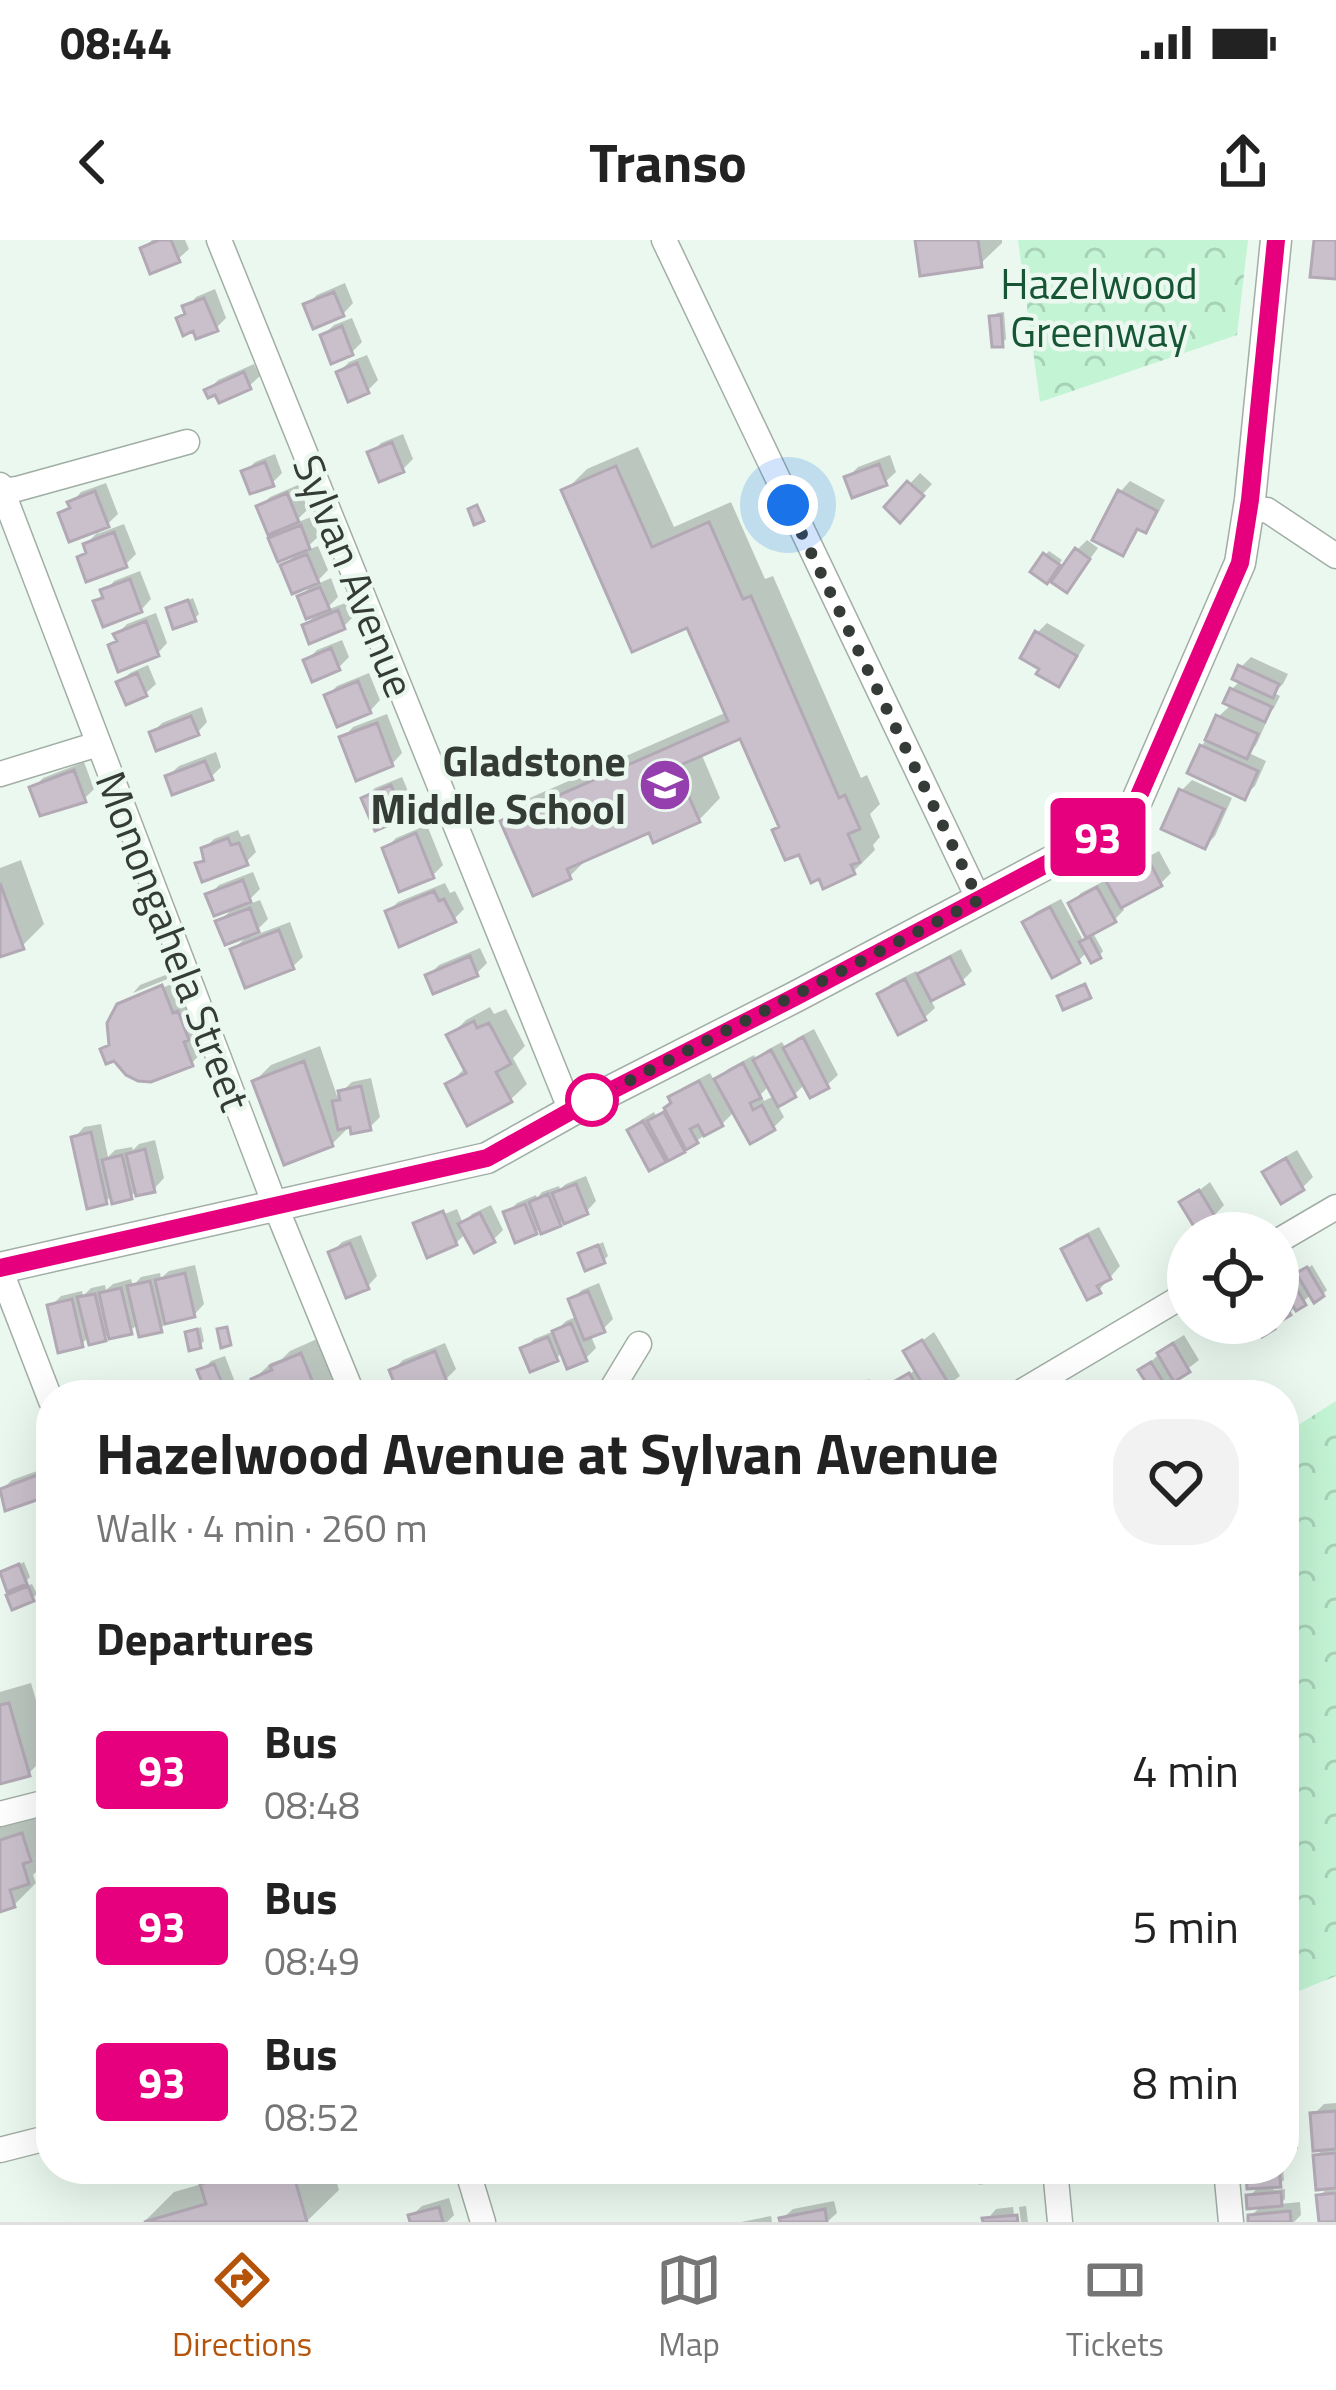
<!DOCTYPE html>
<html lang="en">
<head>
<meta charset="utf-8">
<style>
  body { margin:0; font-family:"Titillium Web",sans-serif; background:#f2f2f2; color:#222; height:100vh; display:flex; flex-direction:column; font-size:45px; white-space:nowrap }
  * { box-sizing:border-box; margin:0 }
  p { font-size:39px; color:#767676 }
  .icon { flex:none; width:66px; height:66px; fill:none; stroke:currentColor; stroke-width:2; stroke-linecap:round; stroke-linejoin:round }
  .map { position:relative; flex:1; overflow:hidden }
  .panel { position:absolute; left:36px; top:1140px; width:1263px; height:804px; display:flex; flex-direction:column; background:#fff; border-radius:48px; box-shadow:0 12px 48px #0002 }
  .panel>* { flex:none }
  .badge { padding:0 24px; border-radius:9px; font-size:42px; line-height:78px }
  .tools { position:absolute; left:1167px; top:972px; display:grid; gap:24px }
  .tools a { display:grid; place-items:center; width:132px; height:132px; border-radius:50%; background:#fff; box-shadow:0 12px 48px #0002; font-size:60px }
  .you { position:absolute; width:60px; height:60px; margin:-30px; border:9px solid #fff; border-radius:50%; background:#1a73e8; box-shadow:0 0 0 18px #1a73e833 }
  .map>.badge { position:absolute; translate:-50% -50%; box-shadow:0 0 0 6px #fff }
  h2 { padding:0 60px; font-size:45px; line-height:108px }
  .round { display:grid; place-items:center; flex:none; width:126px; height:126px; border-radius:48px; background:#f2f2f2 }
  .headline { display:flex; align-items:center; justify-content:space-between; height:204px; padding:0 60px }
  h1 { font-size:57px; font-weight:700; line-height:90px }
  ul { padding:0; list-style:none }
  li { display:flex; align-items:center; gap:36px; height:156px; padding:0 60px }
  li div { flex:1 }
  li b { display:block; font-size:45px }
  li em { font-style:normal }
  li .badge { min-width:132px; font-weight:700; text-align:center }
  .status { display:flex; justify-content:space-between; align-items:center; height:84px; padding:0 60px; background:#fff; direction:ltr }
  .status svg { height:33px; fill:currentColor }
  header { display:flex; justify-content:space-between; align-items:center; height:156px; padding:0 60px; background:#fff; font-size:54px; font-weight:700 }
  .tab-bar { display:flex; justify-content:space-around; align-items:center; height:168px; border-top:3px solid #e0e0e0; background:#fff; font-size:33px; color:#767676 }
  .tab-bar a { display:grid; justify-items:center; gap:6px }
  .tab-bar .current { color:#b45309 }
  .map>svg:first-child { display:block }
  .park { fill:url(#park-crowns) }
  .shadow { fill:#0003; fill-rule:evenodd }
  .building { fill:#c9c0cc; stroke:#b2a9b5; stroke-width:3 }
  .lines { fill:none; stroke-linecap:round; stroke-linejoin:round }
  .minor-casing { stroke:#a1aea5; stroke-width:27 }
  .major-casing { stroke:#a1aea5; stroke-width:33 }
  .minor { stroke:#fff; stroke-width:24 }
  .major { stroke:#fff; stroke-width:30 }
  .line-casing { stroke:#fff; stroke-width:27 }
  .line { stroke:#e6007e; stroke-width:18 }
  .walk { stroke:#353b37; stroke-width:12; stroke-dasharray:0 21.6 }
  .stop-dot { fill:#fff; stroke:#e6007e; stroke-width:6 }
  .labels { text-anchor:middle; stroke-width:9; stroke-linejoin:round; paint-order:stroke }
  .park-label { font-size:42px; fill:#175635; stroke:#eaf8ef }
  .street-label { font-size:42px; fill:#353b37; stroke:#eaf8ef }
  .poi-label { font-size:42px; font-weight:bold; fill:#353b37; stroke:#eaf8ef; text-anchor:end }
</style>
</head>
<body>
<div class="status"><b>08:44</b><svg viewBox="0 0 49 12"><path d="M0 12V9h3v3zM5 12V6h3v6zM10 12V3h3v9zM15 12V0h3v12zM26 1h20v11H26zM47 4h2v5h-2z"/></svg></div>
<header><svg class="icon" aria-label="back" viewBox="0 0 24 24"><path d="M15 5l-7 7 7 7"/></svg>Transo<svg class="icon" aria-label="share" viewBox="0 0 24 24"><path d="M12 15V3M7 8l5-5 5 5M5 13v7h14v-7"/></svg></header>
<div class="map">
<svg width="1336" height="1982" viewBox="0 0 1336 1982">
  <defs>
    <pattern id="park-crowns" width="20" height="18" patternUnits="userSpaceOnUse" patternTransform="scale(3)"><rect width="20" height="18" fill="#c3f4d4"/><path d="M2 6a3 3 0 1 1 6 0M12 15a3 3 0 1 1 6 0" fill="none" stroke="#a8d2b7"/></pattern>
  </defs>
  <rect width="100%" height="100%" fill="#eaf8ef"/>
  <path class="park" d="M1018,0H1248L1237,95L1040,162Z
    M1336,1161V1736L1284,1757V1194Z"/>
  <path class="shadow" d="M152,0H185L189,9L178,19L143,9Z
    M918,0H1002V3L980,24Z
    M345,43L353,63L343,74L306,65L317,55Z
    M215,49L226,78L216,88L194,87L179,79L196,57Z
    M1004,72L1006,99L1001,104L993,77L997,73Z
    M352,78L362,102L352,112L323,95L334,85Z
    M367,115L378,140L367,151L339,132L349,122Z
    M254,124L260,136L249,146L207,151L218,140Z
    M403,194L413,219L403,229L371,213L381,203Z
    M638,207L674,287L731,262L765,339L773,336L861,538L867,535L880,564L870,574L880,597L873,605L875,610L853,632L800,611L782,585L742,495L701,513L720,558L699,580L651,589L591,615L569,637L503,582L525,560L727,472L688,384L565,251L587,229Z
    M275,214L282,233L272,243L245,232L255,222Z
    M890,215L896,232L885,242L848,237L858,227Z
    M920,233L932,244L900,279L888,267Z
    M1130,241L1165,260L1155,279L1145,289L1140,287L1132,302L1122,312L1120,252Z
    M106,243L118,274L97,294L124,284L136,314L125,325L80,318L88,310L86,304L106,284L62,273L81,252Z
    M298,245L308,269L293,284L311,277L319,296L302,312L318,306L328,330L313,346L331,338L338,357L324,371L348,362L354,376L344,386L305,385L320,371L300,357L316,341L284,326L300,310L272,299L287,284L260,267L270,257Z
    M1087,300L1098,308L1067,350L1077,310Z
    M1049,311L1062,320L1051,336L1045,315Z
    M140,331L151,359L141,370L96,362L114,341Z
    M193,358L199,374L194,379L169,369Z
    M156,373L167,403L157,414L111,406L119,398L117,394L127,384Z
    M1047,383L1085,405L1068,433L1058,444L1037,393Z
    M342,400L349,417L338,428L307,420L317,410Z
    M1251,417L1288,434L1283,444L1274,453L1280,456L1274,468L1262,481L1266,483L1256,505L1249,513L1266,521L1255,546L1244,556L1202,506L1219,476L1232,464V449L1241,440V427Z
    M148,425L156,444L145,454L119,443L130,433Z
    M369,433L380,460L370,471L327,456L337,446Z
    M202,467L207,482L197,493H152L162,483Z
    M387,474L402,513L392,524L343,498L353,487Z
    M216,512L221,527L211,537L168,536L179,526Z
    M84,522L94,549L84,559L33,548L43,538Z
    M402,537L414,565L403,576L365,558L375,548Z
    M1192,540L1232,558L1215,596L1205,606L1182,550Z
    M427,585L443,625L433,635L385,609L396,598Z
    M238,590L241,597L249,594L256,612L246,622L199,624L206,617L204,609L214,599Z
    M1159,611L1171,633L1161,643L1122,664L1124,670L1114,680L1092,691L1103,711L1099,716L1088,711L1078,721L1025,682L1036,672L1061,659L1084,702L1089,697L1071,664L1081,653L1108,639L1110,642L1120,632Z
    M21,620L44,684L22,706L0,714V628Z
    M253,632L260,649L242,667L260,660L268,679L250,697L290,682L303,717L292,727L233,710L251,692L219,682L237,664L209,655L219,645Z
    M445,643L450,653L455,651L464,669L454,679L388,672L398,662Z
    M480,708L487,723L476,734L429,735L439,725Z
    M961,709L972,731L962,741L930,758L935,768L924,778L881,755L891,744L916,731L919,737L931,725Z
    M178,730L207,807L191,824L104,809L111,802L123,763L177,742L175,736L133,753L140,745Z
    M490,767L494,774L506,769L525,806L513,818L527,844L510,860L449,844L466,827L450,796L466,780Z
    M814,789L838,835L827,845L805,844L794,855L777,864L784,877L773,888L735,871L722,884L696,901L650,927L630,890L641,880L654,872L656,876L674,862L672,858L682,848L710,833L715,842L728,829L754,815L757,821L767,810L782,802L786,809L797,798ZM770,845L776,855L764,861L761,854Z
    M320,806L337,856L352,842L371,838L380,877L370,887L352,884L332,904L255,841L271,825Z
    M101,884L108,917L115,910L132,907L133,910L139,904L155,900L164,938L154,949L137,950L131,956L113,955L106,961L74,898L84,887Z
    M1297,910L1313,937L1303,947L1282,960L1266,933L1276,922Z
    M586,936L596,961L586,972L565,978L559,984L541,986L536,992L507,973L517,963L536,955L537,958L542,952L559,946L560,949L566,944Z
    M1210,942L1224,965L1214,976L1183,963Z
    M491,965L503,990L493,1000L466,993L456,1003L417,984L425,976V982L457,969L463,984L472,974Z
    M1099,987L1120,1026L1099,1050L1065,1009L1075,999Z
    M361,995L377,1036L367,1047L331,1013L342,1002Z
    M603,1002L608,1016L604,1020L581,1014Z
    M195,1025L204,1064L194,1075L169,1080L160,1089L139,1083L130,1091L111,1092L104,1098L89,1096L81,1105L51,1066L61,1056L82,1051L83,1056L91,1048L105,1045L106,1050L113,1044L131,1039L133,1046L141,1037L160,1033L161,1038L169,1031Z
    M1312,1025L1327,1050L1323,1054H1312L1278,1082V1042L1293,1032L1296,1037Z
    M599,1043L613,1079L603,1089L590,1094L596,1108L585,1119L563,1111L556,1119L524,1109L534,1099L557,1090L566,1081L578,1076L571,1060L582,1050Z
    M201,1087L204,1101L200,1105L188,1093Z
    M934,1092L960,1136L936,1155L931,1152L928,1155H907L903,1138L917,1129L907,1112Z
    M1184,1095L1199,1120L1177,1137L1183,1148L1176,1155H1157L1142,1130L1171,1103Z
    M317,1099L336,1142L323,1155H261L254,1139L271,1123L282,1119L290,1111Z
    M445,1103L456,1129L445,1140L402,1155L393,1130L403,1120Z
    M225,1116L238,1150L233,1155H210L201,1131L211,1121Z
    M869,1139L879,1155H849L858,1145Z
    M51,1226V1249L46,1254L1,1250L12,1240Z
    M24,1322L30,1337L16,1351L32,1344L37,1354L33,1358L10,1356L23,1342L2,1333Z
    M31,1443L51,1511L29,1533L0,1541V1452Z
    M44,1573L51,1596L44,1603L50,1619L33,1635L36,1643L14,1665L0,1672V1587Z
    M1336,1863V1982H1322L1319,1956L1330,1946L1316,1916L1325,1907L1314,1874L1324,1864Z
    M1284,1873H1293L1295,1889L1285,1899L1297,1898L1298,1909L1284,1919Z
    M219,1929H333L339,1950L306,1982H144L174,1952L205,1943Z
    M1283,1929L1284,1940L1273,1950L1285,1949V1959L1280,1964L1300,1962L1301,1975L1294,1982H1251V1976L1262,1965L1249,1956L1260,1946L1249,1934L1253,1930Z
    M449,1958L454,1975L447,1982H413L411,1976L422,1966Z
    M834,1961L837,1973L827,1982H783L782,1979L793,1969Z
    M1026,1966L1028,1982H1021L1019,1967Z
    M1013,1967L1015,1982H985L996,1969Z
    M771,1976L772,1982H741Z"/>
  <path class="building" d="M159,0H171L180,22L150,34L140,8Z
    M915,0H978L982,27L920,36Z
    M1314,0H1336V39L1310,37Z
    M334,52L344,76L313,89L303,64Z
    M204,58L218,91L196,99L193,91L183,96L176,78L185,74L182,66Z
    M1001,75L1003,107H992L989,76Z
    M342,86L353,115L331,124L320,95Z
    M357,123L369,153L348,162L336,132Z
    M244,132L251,149L219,163L215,155L208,158L204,150Z
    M392,202L404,232L379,242L367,212Z
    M265,222L274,246L250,254L241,231Z
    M879,224L887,245L852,258L844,237Z
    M616,226L652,307L709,282L743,359L751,356L839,558L845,555L860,589L848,594L860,622L851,625L855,634L823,649L819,639L811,643L799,615L785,620L772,590L779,587L740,499L676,527L700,582L653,603L649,593L567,629L571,639L533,656L500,581L728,481L687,388L632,412L561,250Z
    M907,241L924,256L900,283L884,267Z
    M1118,250L1157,271L1146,293L1137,289L1123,316L1092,300Z
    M95,251L109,287L69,302L58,273L70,268L67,262Z
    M287,253L299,282L268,295L256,266Z
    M477,265L484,281L474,285L468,269Z
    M301,285L310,309L278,322L268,298Z
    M114,292L127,327L86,342L77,317L86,313L83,304Z
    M1075,308L1090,319L1067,353L1051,342Z
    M1043,313L1060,325L1047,344L1030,332Z
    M307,314L319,343L292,354L280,325Z
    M130,339L142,372L103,387L93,361L103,358L100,350Z
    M320,347L330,370L306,379L297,356Z
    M188,360L196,381L173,389L166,368Z
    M338,370L345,389L309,404L302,385Z
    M146,381L159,416L118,432L108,405L117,401L113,394Z
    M1035,391L1077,416L1059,447L1036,434L1039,429L1020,418Z
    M331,408L340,430L312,442L303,420Z
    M1238,425L1279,444L1273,458L1232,439Z
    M137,433L147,456L126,465L116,442Z
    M358,441L371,473L337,487L324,455Z
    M1230,448L1272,467L1265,482L1223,463Z
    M1216,475L1258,494L1247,519L1205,500Z
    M191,476L199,495L156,511L149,492Z
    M377,483L393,526L356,541L339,497Z
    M1200,505L1258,531L1245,560L1187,533Z
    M205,521L213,540L172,555L165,536Z
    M74,530L86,562L40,576L29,547Z
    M391,545L405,578L375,591L361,558Z
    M1179,549L1224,569L1205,609L1161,589Z
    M416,593L434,638L399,652L382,608Z
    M228,598L231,605L239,603L248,625L202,642L195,623L204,621L201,608Z
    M1148,619L1162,646L1121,668L1106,641Z
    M243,640L251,662L214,676L205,654Z
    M0,643L24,709L0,717Z
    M1097,647L1116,682L1086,698L1068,663Z
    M434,651L439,661L444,659L456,682L399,707L385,671Z
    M1050,667L1080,723L1052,738L1022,682Z
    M250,668L259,692L225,705L215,681Z
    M279,690L294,729L245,748L230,709Z
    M1090,697L1101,718L1091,723L1079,702Z
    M470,716L478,736L433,754L425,735Z
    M950,717L964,744L931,761L917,734Z
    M905,739L926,780L898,795L877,754Z
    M1085,744L1091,758L1063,770L1057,756Z
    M162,745L173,773L178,771L189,800L184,802L193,826L151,842L138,841L126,835L114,821L106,824L100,809L109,805L107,783L117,764Z
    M474,781L477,788L489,783L511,824L496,832L512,862L467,886L445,844L466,833L446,795Z
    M803,797L829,848L810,858L783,808Z
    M771,810L796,857L778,867L753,820Z
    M304,821L333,906L284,925L252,841Z
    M743,823L761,858L750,863L753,870L762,865L775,890L750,904L714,839Z
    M699,841L723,886L704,896L698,885L690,889L698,903L686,910L664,868L671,863L668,857Z
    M361,846L371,890L351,894L350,887L338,890L332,861L340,860L338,851Z
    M664,872L685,912L668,921L647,881Z
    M643,881L666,922L649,931L627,890Z
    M91,892L107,964L87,969L71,897Z
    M145,909L155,952L136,956L126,914Z
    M122,915L132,959L112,964L102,920Z
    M1286,918L1304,950L1281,964L1262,932Z
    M576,944L588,974L564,984L552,953Z
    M1199,950L1216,978L1196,990L1179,962Z
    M548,954L561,986L541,994L529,962Z
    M525,964L537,994L515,1003L503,972Z
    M443,971L457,1005L427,1018L413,983Z
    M480,973L495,1002L474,1013L458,984Z
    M1088,995L1111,1039L1097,1046L1101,1053L1087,1060L1061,1009Z
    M350,1003L369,1049L346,1058L328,1012Z
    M598,1005L605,1023L585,1031L578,1013Z
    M1307,1027L1324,1056L1314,1063L1296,1033Z
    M185,1033L195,1077L165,1084L155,1040Z
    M1288,1034L1306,1065L1296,1071L1278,1041Z
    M150,1041L162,1092L139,1097L127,1046Z
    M121,1048L132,1094L109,1099L99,1053Z
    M588,1051L605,1092L584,1100L568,1059Z
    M1278,1053L1291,1075L1281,1081L1278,1075Z
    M95,1054L106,1101L89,1105L77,1057Z
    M72,1059L83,1107L58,1113L47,1065Z
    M571,1083L587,1121L567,1129L552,1091Z
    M1253,1083H1271L1275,1089L1262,1097Z
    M227,1087L231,1105L221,1108L217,1089Z
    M197,1089L201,1108L189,1111L185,1092Z
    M548,1097L558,1121L530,1132L520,1108Z
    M922,1100L952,1149L941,1155H929L903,1111Z
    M1173,1103L1190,1132L1174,1142L1157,1113Z
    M435,1111L447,1142L415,1155H399L389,1130Z
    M301,1113L318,1155H257L251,1139L272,1130L270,1126Z
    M1151,1122L1171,1155H1154L1138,1130Z
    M214,1124L227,1155H207L197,1130Z
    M909,1133L922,1155H904L895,1141Z
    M40,1234L48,1256L5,1271L0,1249Z
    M51,1312V1334L47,1335L39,1316Z
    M19,1324L27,1344L7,1352L0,1332Z
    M28,1346L34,1361L12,1370L6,1355Z
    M9,1463L30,1536L0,1544V1465Z
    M22,1593L31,1621L23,1624L29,1644L10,1650L15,1667L0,1672V1600Z
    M51,1746V1794L39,1749Z
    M1336,1871V1909L1313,1911L1310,1873Z
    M1336,1913V1948L1316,1950L1313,1915Z
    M252,1929H292L307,1982H144L206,1964L200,1944Z
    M979,1929H1018L1019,1940L980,1943Z
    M1279,1930L1281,1947L1247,1949L1246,1933Z
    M1281,1952L1282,1966L1247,1969L1246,1955Z
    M1336,1953V1982H1319L1316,1955Z
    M439,1967L443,1982H410L408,1975Z
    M825,1969L827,1982H780L779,1978Z
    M1290,1971L1291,1982H1248V1975Z
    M1017,1975L1018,1982H983L982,1978Z"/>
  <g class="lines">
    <g class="minor-casing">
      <path id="minor" d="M219,0L571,871
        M664,0L979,660
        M0,245L275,965L353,1155
        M0,251L17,249L187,202
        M1248,271L1267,270L1336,316
        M0,534L98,504
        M1278,1001L1336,967
        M0,1029L51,1161
        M608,1155L639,1104
        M1016,1155L1188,1053
        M0,1574L51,1561
        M0,1910L51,1897
        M467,1929L483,1982
        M1055,1929L1060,1982
        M1226,1929L1231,1982"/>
    </g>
    <g class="major-casing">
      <path id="major" d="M0,1028L487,918L571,871L795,757L1128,581L1240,323L1250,260L1276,0"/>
    </g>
    <use href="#minor" class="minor"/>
    <use href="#major" class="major"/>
  </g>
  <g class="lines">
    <g class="line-casing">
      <path id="line" d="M0,1028L487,918L571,871L795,757L1128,581L1240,323L1250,260L1276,0"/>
    </g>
    <use href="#line" class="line"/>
    <path class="walk" d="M592,860L979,660L788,265"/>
  </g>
  <defs>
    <g id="school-disc" transform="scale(2.7)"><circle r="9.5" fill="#943fad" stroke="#eaf8ef"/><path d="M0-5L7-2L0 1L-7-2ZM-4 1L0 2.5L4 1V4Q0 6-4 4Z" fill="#fff"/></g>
  </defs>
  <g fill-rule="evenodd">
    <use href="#school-disc" x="665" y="545"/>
  </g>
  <circle class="stop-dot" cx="592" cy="860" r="24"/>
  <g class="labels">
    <g class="park-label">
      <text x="1099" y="59">Hazelwood<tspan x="1099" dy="48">Greenway</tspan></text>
    </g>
    <g class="street-label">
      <text transform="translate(354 336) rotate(68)" y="15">Sylvan Avenue</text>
      <text transform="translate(173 701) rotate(69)" y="15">Monongahela Street</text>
    </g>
    <g class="poi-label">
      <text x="626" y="536">Gladstone<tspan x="626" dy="48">Middle School</tspan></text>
    </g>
  </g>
</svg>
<div class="tools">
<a><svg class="icon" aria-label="locate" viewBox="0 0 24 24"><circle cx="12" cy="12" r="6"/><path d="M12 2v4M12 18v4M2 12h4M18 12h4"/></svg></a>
</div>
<div class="you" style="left:788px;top:265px"></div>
<b class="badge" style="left:1098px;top:597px;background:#e6007e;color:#fff">93</b>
<section class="panel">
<div class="headline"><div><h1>Hazelwood Avenue at Sylvan Avenue</h1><p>Walk · 4 min · 260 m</p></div><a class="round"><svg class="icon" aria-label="heart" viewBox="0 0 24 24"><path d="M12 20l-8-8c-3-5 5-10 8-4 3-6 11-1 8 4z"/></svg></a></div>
<h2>Departures</h2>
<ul>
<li><span class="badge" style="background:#e6007e;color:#fff">93</span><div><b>Bus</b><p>08:48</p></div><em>4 min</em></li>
<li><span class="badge" style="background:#e6007e;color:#fff">93</span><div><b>Bus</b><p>08:49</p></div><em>5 min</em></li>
<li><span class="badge" style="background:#e6007e;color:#fff">93</span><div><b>Bus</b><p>08:52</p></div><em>8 min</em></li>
</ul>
</section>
</div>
<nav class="tab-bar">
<a class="current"><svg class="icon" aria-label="directions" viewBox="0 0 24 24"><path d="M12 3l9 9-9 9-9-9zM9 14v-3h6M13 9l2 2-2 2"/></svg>Directions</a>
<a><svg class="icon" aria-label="map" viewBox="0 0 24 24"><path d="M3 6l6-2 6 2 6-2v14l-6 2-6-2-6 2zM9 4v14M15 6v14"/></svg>Map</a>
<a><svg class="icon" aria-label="tickets" viewBox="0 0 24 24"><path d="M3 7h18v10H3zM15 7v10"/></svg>Tickets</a>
</nav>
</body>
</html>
